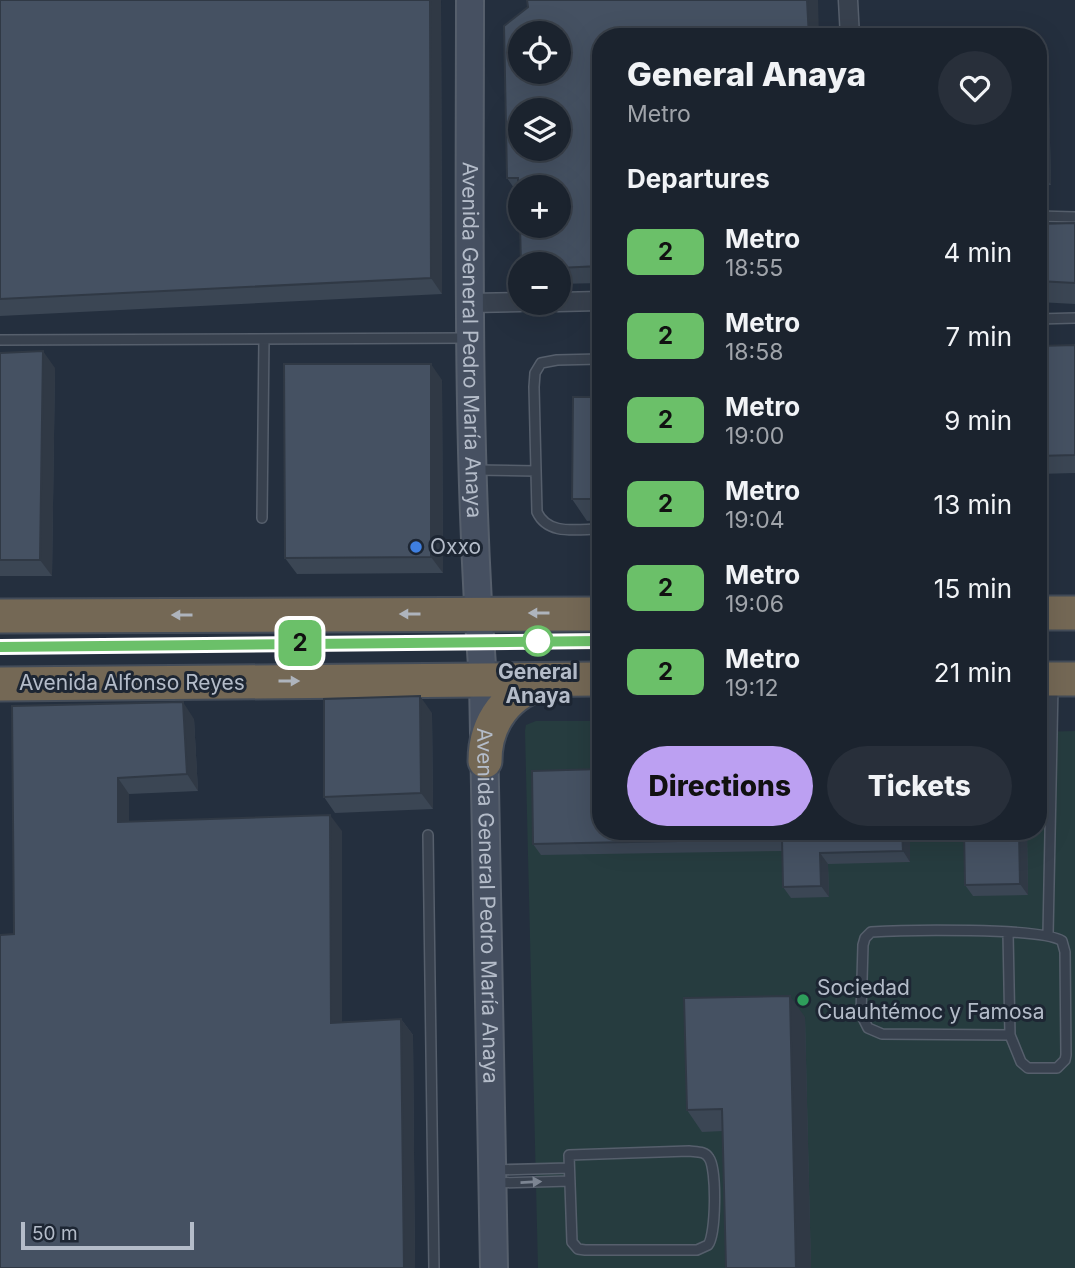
<!DOCTYPE html>
<html lang="en">
<head>
<meta charset="utf-8">
<style>
  body { margin:0; font-family:Inter,sans-serif; background:#282f3a; color:#f1f3f6; height:100vh; display:flex; flex-direction:column; font-size:26px; white-space:nowrap }
  * { box-sizing:border-box; margin:0 }
  p { font-size:23px; color:#a0a4aa }
  .icon { flex:none; width:38px; height:38px; fill:none; stroke:currentColor; stroke-width:2; stroke-linecap:round; stroke-linejoin:round }
  .map { position:relative; flex:1; overflow:hidden }
  .drawer { position:absolute; left:592px; top:28px; width:455px; height:812px; display:flex; flex-direction:column; background:#1b232e; border-radius:28px; box-shadow:0 7px 28px #0002,0 0 0 2px #39404a }
  .drawer>* { flex:none }
  .badge { padding:0 14px; border-radius:10px; font-size:24px; line-height:46px }
  .tools { position:absolute; left:508px; top:21px; display:grid; gap:14px }
  .tools a { display:grid; place-items:center; width:63px; height:63px; border-radius:50%; background:#1b232e; box-shadow:0 7px 28px #0002,0 0 0 2px #39404a; font-size:35px }
  .scale { position:absolute; left:21px; bottom:18px; width:173px; box-sizing:border-box; padding-left:7px; border:4px solid #b4bcc9; border-top:0; font-size:19px; line-height:24px; white-space:nowrap; color:#b4bcc9; -webkit-text-stroke:5px #1d2633; paint-order:stroke }
  .map>.badge { position:absolute; translate:-50% -50%; box-shadow:0 0 0 4px #fff }
  h2 { padding:0 35px; font-size:26px; line-height:63px }
  .round { display:grid; place-items:center; flex:none; width:74px; height:74px; border-radius:37px; background:#282f3a }
  .summary { display:flex; align-items:center; justify-content:space-between; height:119px; padding:0 35px }
  h1 { font-size:33px; font-weight:800; line-height:52px }
  .primary-button { display:flex; gap:14px; margin-top:auto; padding:14px 35px }
  .primary-button a { flex:1; height:80px; border-radius:42px; background:#bca0f2; color:#111; font-size:28px; font-weight:800; line-height:80px; text-align:center }
  .primary-button a+a { background:#282f3a; color:#f1f3f6 }
  ul { padding:0; list-style:none }
  li { display:flex; align-items:center; gap:21px; height:84px; padding:0 35px }
  li div { flex:1 }
  li b { display:block; font-size:26px }
  li em { font-style:normal }
  li .badge { min-width:77px; font-weight:700; text-align:center }
  .map>svg:first-child { display:block }
  .green { fill:#263c3f }
  .lines { fill:none; stroke-linecap:round; stroke-linejoin:round }
  .lane-casing { stroke:#565f6c; stroke-width:12 }
  .street-casing { stroke:#565f6c; stroke-width:21 }
  .secondary-casing { stroke:#565f6c; stroke-width:30 }
  .highway-casing { stroke:#434c59; stroke-width:37 }
  .lane { stroke:#38414e; stroke-width:9 }
  .street { stroke:#38414e; stroke-width:18 }
  .secondary { stroke:#465061; stroke-width:26 }
  .highway { stroke:#746855; stroke-width:33 }
  .wall { fill:#3b4654 }
  .shaded-wall { fill:#303945 }
  .building { fill:#455162; stroke:#303945; stroke-width:2; fill-rule:evenodd }
  .oneway { fill:#aeb4bd }
  .oneway2 { fill:#7c8592 }
  .line-casing { stroke:#fff; stroke-width:16 }
  .line { stroke:#6bc069; stroke-width:10 }
  .shop-dot { fill:#3f7fe0; stroke:#1d2633; stroke-width:2.5 }
  .stop-dot { fill:#fff; stroke:#6bc069; stroke-width:3.5 }
  .leisure-dot { fill:#2e9e5b; stroke:#1d2633; stroke-width:2.5 }
  .labels { text-anchor:middle; stroke-width:6; stroke-linejoin:round; paint-order:stroke }
  .street-label { font-size:21px; fill:#b4bcc9; stroke:#1d2633 }
  .poi-label { font-size:21px; fill:#b4bcc9; stroke:#1d2633; text-anchor:start }
  .stop-label { font-size:21px; font-weight:bold; fill:#b4bcc9; stroke:#1d2633 }
</style>
</head>
<body>
<div class="map">
<svg width="1075" height="1268" viewBox="0 0 1075 1268">
  <rect width="100%" height="100%" fill="#242f3e"/>
  <path class="green" d="M536,721H600V831H1038V732L1075,731V1268H538L525,731L526,725Z"/>
  <g class="lines">
    <g class="lane-casing">
      <path id="lane" d="M1038,216L1075,217
        M1038,319L1075,318
        M0,340L466,338
        M600,359L557,360L541,363L535,373L534,387L537,512C548,536 577,529 600,529
        M476,470L536,471
        M262,518L264,339
        M428,835L434,1268
        M1008,933L1010,1035L1021,1062L1028,1068H1057L1065,1060L1066,1055L1065,952L1062,941C1042,927 901,930 871,932L865,938L863,945L861,1014L868,1028L882,1034L1010,1035
        M1048,935L1053,685
        M689,1151C697,1152 705,1151 709,1158C717,1169 716,1235 708,1245L697,1250H585L578,1249L572,1242L569,1155Z
        M494,1170L569,1168
        M495,1183L570,1181"/>
    </g>
    <g class="street-casing">
      <path id="street" d="M848,0L850,37
        M558,302L600,301
        M471,303L520,302"/>
    </g>
    <g class="secondary-casing">
      <g id="secondary">
        <path id="s1" d="M470,0C470,226 466,454 483,680L494,1268"/>
      </g>
    </g>
    <g class="highway-casing">
      <path id="highway" d="M1038,613H1075
        M0,616L600,614
        M1038,679H1075
        M0,684L600,679
        M485,761C485,722 508,691 546,682"/>
    </g>
    <use href="#lane" class="lane"/>
    <use href="#street" class="street"/>
    <use href="#secondary" class="secondary"/>
    <use href="#highway" class="highway"/>
  </g>
  <path class="wall" d="M0,0H441L442,294L0,316Z
    M600,37V283L558,284V264L519,195L507,178Z
    M1038,39L1048,54L1051,185H1038Z
    M1075,223V304L1038,302V224Z
    M1075,345V473L1038,474V346Z
    M0,353L55,368L52,576H0Z
    M442,380L443,573L297,574L285,558Z
    M600,397V520L587,521L572,499Z
    M12,706L194,719L198,791L129,794V822L342,831V1022L401,1019L413,1035L415,1268H0L14,934Z
    M432,713L433,809L335,813L324,797Z
    M600,831H910V862L828,864L829,897L791,898L783,887L782,851L541,855L533,844Z
    M1027,831L1028,895L973,896L965,885Z
    M805,1017L811,1268H726L723,1131L702,1132L687,1110Z"/>
  <path class="shaded-wall" d="M430,0H441L442,294L431,278Z
    M807,0H818L819,37H809Z
    M1038,39L1048,54L1051,185L1039,169Z
    M43,351L55,368L52,576L40,560Z
    M431,364L442,380L443,573L431,557Z
    M420,696L432,713L433,809L421,793Z
    M183,702L194,719L198,791L187,774Z
    M118,778L129,794V839L118,822Z
    M330,815L342,831V1039L331,1023Z
    M902,831H910V862L903,851Z
    M1019,831H1027L1028,895L1020,884Z
    M820,853L828,864L829,897L821,886Z
    M790,996L805,1017L811,1268H796Z
    M401,1019L413,1035L415,1268H404Z"/>
  <path class="building" d="M0,0H430L431,278L0,299Z
    M527,0H807L809,37H600V266L558,268V264H521L520,226H558V187H520V224L518,178H507L504,26L528,7ZM520,33H558V72H520ZM520,110H558V149H520Z
    M1038,95L1039,169H1038Z
    M1075,223V283L1038,281V224Z
    M1075,345V455L1038,456V346Z
    M43,351L40,560H0V353Z
    M284,364H431V557L285,558Z
    M573,397H600V499H572Z
    M420,696L421,793L324,797V699Z
    M183,702L187,774L118,778V822L330,815L331,1023L401,1019L404,1268H0V935L14,934L12,706Z
    M600,769V831H902L903,851L820,853L821,886L783,887L782,839L533,844L532,771Z
    M964,831H1019L1020,884L965,885Z
    M790,996L796,1268H726L722,1109L687,1110L684,998Z"/>
  <defs><path id="oneway-solid" d="M-6-.8H1V-3.2L6.5 0L1 3.2V.8H-6Z" transform="scale(1.75)"/></defs>
  <g class="oneway">
    <use href="#oneway-solid" transform="translate(539 613) rotate(-180)"/>
    <use href="#oneway-solid" transform="translate(410 614) rotate(180)"/>
    <use href="#oneway-solid" transform="translate(182 615) rotate(180)"/>
    <use href="#oneway-solid" transform="translate(289 681)"/>
  </g>
  <use class="oneway2" href="#oneway-solid" transform="translate(531 1182) rotate(-3)"/>
  <g class="lines">
    <g class="line-casing">
      <path id="line" d="M0,647L600,641"/>
    </g>
    <use href="#line" class="line"/>
  </g>
  <circle class="shop-dot" cx="416" cy="547" r="7"/>
  <circle class="stop-dot" cx="538" cy="641" r="14"/>
  <circle class="leisure-dot" cx="803" cy="1000" r="7"/>
  <g class="labels">
    <g class="street-label">
      <text dy="7" stroke="none"><textPath href="#s1" startOffset="340">Avenida General Pedro María Anaya</textPath></text>
      <text x="132" y="690">Avenida Alfonso Reyes</text>
      <text dy="7" stroke="none"><textPath href="#s1" startOffset="906">Avenida General Pedro María Anaya</textPath></text>
    </g>
    <g class="poi-label">
      <text x="430" y="554">Oxxo</text>
      <text x="817" y="995">Sociedad<tspan x="817" dy="24">Cuauhtémoc y Famosa</tspan></text>
    </g>
    <g class="stop-label">
      <text x="538" y="679">General<tspan x="538" dy="24">Anaya</tspan></text>
    </g>
  </g>
</svg>
<div class="tools">
<a><svg class="icon" aria-label="locate" viewBox="0 0 24 24"><circle cx="12" cy="12" r="6"/><path d="M12 2v4M12 18v4M2 12h4M18 12h4"/></svg></a>
<a><svg class="icon" aria-label="layers" viewBox="0 0 24 24"><path d="M12 4l9 5-9 5-9-5zM3 14l9 5 9-5"/></svg></a>
<a>+</a>
<a>−</a>
</div>
<div class="scale">50 m</div>
<b class="badge" style="left:300px;top:643px;background:#6bc069;color:#111">2</b>
<section class="drawer">
<div class="summary"><div><h1>General Anaya</h1><p>Metro</p></div><a class="round"><svg class="icon" aria-label="heart" viewBox="0 0 24 24"><path d="M12 20l-8-8c-3-5 5-10 8-4 3-6 11-1 8 4z"/></svg></a></div>
<h2>Departures</h2>
<ul>
<li><span class="badge" style="background:#6bc069;color:#111">2</span><div><b>Metro</b><p>18:55</p></div><em>4 min</em></li>
<li><span class="badge" style="background:#6bc069;color:#111">2</span><div><b>Metro</b><p>18:58</p></div><em>7 min</em></li>
<li><span class="badge" style="background:#6bc069;color:#111">2</span><div><b>Metro</b><p>19:00</p></div><em>9 min</em></li>
<li><span class="badge" style="background:#6bc069;color:#111">2</span><div><b>Metro</b><p>19:04</p></div><em>13 min</em></li>
<li><span class="badge" style="background:#6bc069;color:#111">2</span><div><b>Metro</b><p>19:06</p></div><em>15 min</em></li>
<li><span class="badge" style="background:#6bc069;color:#111">2</span><div><b>Metro</b><p>19:12</p></div><em>21 min</em></li>
</ul>
<div class="primary-button"><a>Directions</a><a>Tickets</a></div>
</section>
</div>
</body>
</html>
